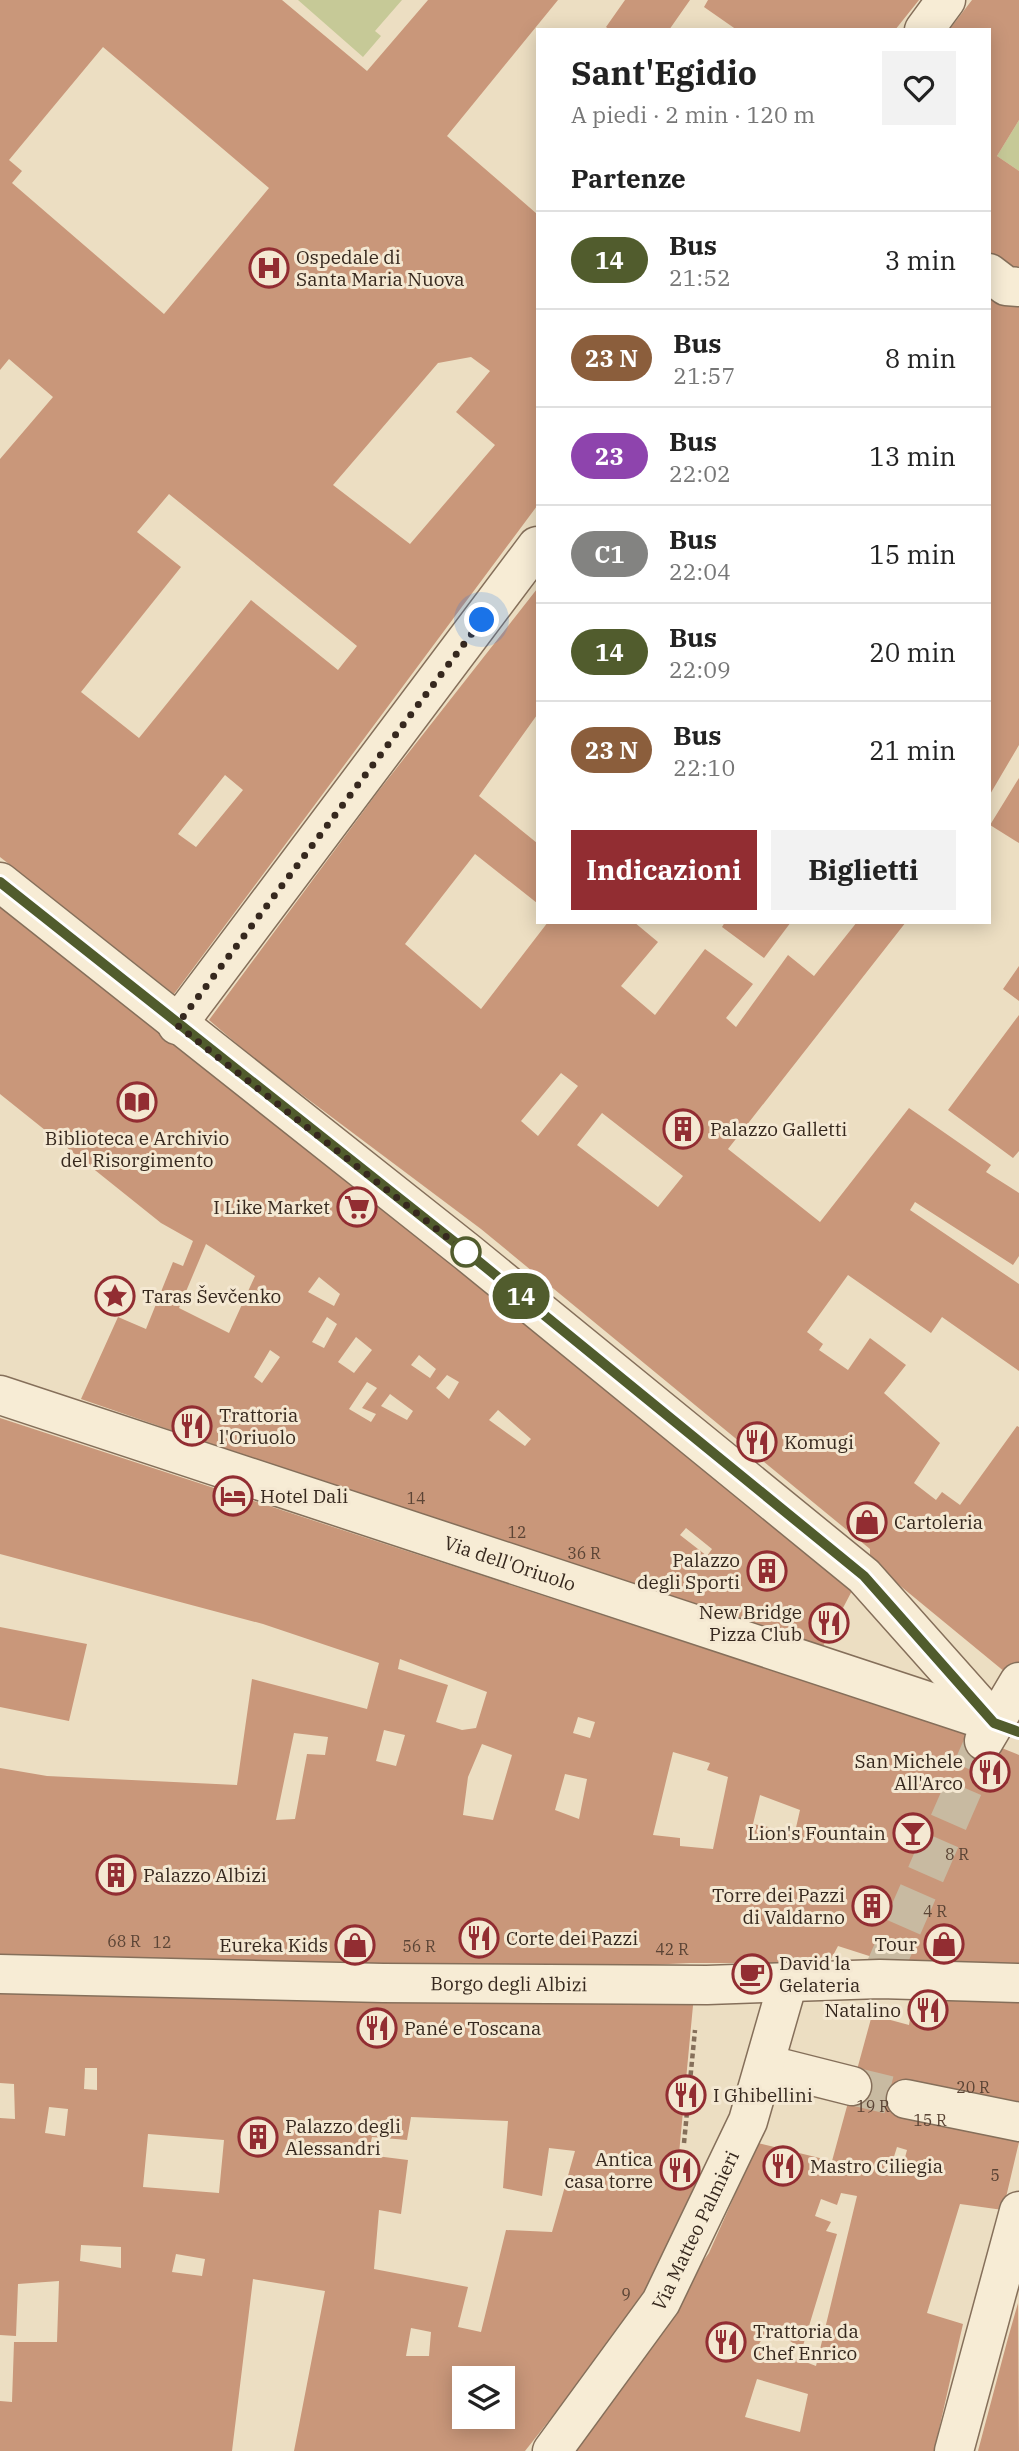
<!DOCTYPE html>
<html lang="it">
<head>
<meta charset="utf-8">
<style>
  body { margin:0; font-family:"IBM Plex Serif",serif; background:#f2f2f2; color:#222; height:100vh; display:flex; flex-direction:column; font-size:26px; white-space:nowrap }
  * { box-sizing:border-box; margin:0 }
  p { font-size:23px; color:#767676 }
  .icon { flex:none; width:38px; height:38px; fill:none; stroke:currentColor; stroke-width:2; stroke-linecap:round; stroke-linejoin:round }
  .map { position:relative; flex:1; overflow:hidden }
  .drawer { position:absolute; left:536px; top:28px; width:455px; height:896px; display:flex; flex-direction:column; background:#fff; border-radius:0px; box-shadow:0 4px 18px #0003 }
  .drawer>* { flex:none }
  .badge { padding:0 14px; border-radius:23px; font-size:24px; line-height:46px }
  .fabs { position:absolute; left:452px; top:2366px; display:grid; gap:14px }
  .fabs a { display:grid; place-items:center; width:63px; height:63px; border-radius:0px; background:#fff; box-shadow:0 4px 18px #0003; font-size:35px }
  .you { position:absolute; width:35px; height:35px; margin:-18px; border:5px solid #fff; border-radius:50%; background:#1a73e8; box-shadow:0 0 0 10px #1a73e833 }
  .map>.badge { position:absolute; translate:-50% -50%; box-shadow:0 0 0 4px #fff }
  h2 { padding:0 35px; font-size:26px; line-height:63px }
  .round { display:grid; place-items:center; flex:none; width:74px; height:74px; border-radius:0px; background:#f2f2f2 }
  .summary { display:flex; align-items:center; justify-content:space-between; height:119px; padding:0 35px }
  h1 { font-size:33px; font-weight:800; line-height:52px }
  .action { display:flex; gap:14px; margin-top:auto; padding:14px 35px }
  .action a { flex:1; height:80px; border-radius:0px; background:#922d32; color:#fff; font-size:28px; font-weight:800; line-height:80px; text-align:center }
  .action a+a { background:#f2f2f2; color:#222 }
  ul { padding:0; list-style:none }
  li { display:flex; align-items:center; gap:21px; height:98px; padding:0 35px; border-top:2px solid #e0e0e0 }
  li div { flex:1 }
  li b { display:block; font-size:26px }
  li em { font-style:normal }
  li .badge { min-width:77px; font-weight:700; text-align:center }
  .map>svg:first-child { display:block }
  .green { fill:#c6c997 }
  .building { fill:#c9977a; fill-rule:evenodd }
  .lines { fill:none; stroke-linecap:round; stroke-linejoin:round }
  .street-tunnel { stroke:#c8baa1; stroke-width:38; stroke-dasharray:38 19; stroke-linecap:butt }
  .street-casing { stroke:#856f5a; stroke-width:41 }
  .path { stroke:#856f5a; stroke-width:4.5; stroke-dasharray:5 3.5; stroke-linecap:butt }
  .street { stroke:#f7ecd5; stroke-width:38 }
  .line-casing { stroke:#fff; stroke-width:16 }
  .line { stroke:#515c2d; stroke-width:10 }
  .walk { stroke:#36281e; stroke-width:7; stroke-dasharray:0 12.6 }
  .stop-dot { fill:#fff; stroke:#515c2d; stroke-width:3.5 }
  .labels { text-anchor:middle; stroke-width:6; stroke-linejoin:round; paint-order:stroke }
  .number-label { font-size:16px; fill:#5b4435 }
  .poi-label { font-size:19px; fill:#36281e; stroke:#f4e8d2; text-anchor:start }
  .street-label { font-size:19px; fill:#36281e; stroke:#f4e8d2 }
</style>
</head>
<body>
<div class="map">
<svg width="1019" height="2451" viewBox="0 0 1019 2451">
  <rect width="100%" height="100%" fill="#ecdec2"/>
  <path class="green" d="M298,0H402L375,31L381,36L363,57Z
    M1019,120V171L997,156Z"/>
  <path class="building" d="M0,0H282L367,71L428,0H558L447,136L537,214V506L174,994L0,857V459L53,397L9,359L0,370ZM103,47L269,188L164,314L12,183L22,171L9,160ZM471,357L490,371L456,412L495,445L410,544L333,485L438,363ZM169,494L357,646L338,670L251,600L139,738L81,692L181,567L137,532ZM225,775L243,790L196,847L178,834Z
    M625,0H690L669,30H610L606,27Z
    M708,0H919L895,30H737L704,7Z
    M972,0H1019V120L997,156L1019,171V266L1008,281L989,266V30H949Z
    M989,284L1019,299V745L989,796Z
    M537,589V715L479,796L537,843V903L475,854L405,944L481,1009L548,922H634L658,942L621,986L655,1015L705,949L753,984L726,1018L736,1027L788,955L814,976L857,922H906L728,1149L820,1222L909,1108L991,1165L986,1172L1019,1193V1256L1013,1265L915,1202L910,1210L1019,1284V1371L942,1317L931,1333L848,1275L807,1332L823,1344L819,1350L848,1370L870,1338L906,1365L884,1393L940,1443L914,1483L936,1500L942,1492L960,1505L1017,1426L1019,1427V1663L1011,1677L870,1561V1549L481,1229L257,1061L209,1020L377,793ZM561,1073L578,1086L538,1136L521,1121ZM602,1113L683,1176L658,1207L577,1145Z
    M1019,778V843L990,825Z
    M0,905L855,1585L821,1650L678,1605L81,1399L118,1317L146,1329L173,1262L183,1266L193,1241L161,1223L0,1094ZM206,1244L255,1276L229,1333L179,1308ZM319,1277L340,1294L334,1306L308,1292ZM327,1317L337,1324L324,1348L312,1342ZM356,1337L372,1350L354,1373L338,1362ZM270,1350L280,1357L262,1383L254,1377ZM419,1355L436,1369L430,1378L411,1365ZM447,1375L459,1382L449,1399L436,1388ZM367,1382L377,1388L362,1408L376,1414L371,1422L349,1409ZM390,1394L413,1411L407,1420L381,1406ZM498,1410L531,1439L525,1446L489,1420ZM686,1528L712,1549L707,1556L680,1535Z
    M725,922H791L764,958L722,927Z
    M1019,966V1001L1003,989Z
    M1019,1015V1151L1013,1158L948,1110Z
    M0,1418L969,1735L1019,1755V1975L888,1962L838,1946L829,1963H690L584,1968L0,1964V1768L47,1776L237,1785L252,1679L367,1709L379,1663L263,1624L0,1554ZM400,1659L487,1692L476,1728L462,1730L436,1722L448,1685L398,1669ZM578,1717L595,1722L590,1738L573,1733ZM384,1730L405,1735L396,1766L376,1761ZM294,1733L328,1737L325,1755L307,1754L295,1819L276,1820ZM482,1744L512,1755L493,1820L463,1815L468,1777ZM673,1752L710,1763L707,1770L728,1777L713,1849L680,1846V1838L653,1835ZM565,1774L587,1779L579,1819L555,1810ZM760,1795L800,1810L795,1832L753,1824Z
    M0,1627L87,1644L69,1721L0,1707Z
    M0,1978L694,1995L677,2175L701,2183L642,2303L525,2451H294L325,2291L253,2279L232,2451H0V2401L12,2402L14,2342H57L59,2281L18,2284L16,2336L0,2335V2118L15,2119L14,2084L0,2083ZM85,2068H97V2090L84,2089ZM49,2107L68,2109L65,2136L45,2133ZM411,2117L508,2121L503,2188L542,2196L549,2148L575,2151L552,2232L506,2230L481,2332L458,2327L468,2287L374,2269L379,2210L401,2214L408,2160L368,2155L372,2137L407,2140ZM148,2134L224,2140L219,2193L143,2187ZM81,2245L121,2247V2268L80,2261ZM176,2254L205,2259L202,2276L172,2272ZM411,2328L431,2332L429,2356H406ZM464,2378H502V2417H464Z
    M914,1993L1019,1994V2142L1003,2210L960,2204L927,2313L963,2324L934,2451H566L709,2253L758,2143L832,2161L872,2015L909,2025ZM897,2147L907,2150L903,2165L892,2163ZM841,2193L857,2196L816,2366L759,2344L769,2327L802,2349L837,2234L826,2231L831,2222L815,2216L821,2199L837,2205ZM757,2379L808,2394L800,2432L745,2417Z
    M1018,2303L1019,2451H978L1008,2338Z"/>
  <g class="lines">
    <path class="street-tunnel" d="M880,1979L984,1741
      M852,2086L906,2099"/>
    <g class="street-casing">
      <g id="street">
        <path d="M924,30L946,0"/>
        <path d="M989,273L1006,286L1019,287"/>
        <path d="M0,882L467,1252L864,1576L994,1722"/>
        <path d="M177,1025L537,546"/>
        <path id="s1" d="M0,1395L994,1723"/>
        <path d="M984,1741L1019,1682"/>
        <path id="s2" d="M0,1974L383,1983L707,1985L880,1979L1019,1983"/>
        <path d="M765,2064L852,2086"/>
        <path d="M906,2099L1019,2122"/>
        <path id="s3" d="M552,2451L661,2302L748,2121L788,1982"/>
        <path d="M954,2451L1019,2211"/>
      </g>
    </g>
    <path class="path" d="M684,2143L695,2030"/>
    <use href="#street" class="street"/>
  </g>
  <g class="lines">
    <g class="line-casing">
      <path id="line" d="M0,882L467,1252L864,1576L994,1723L1019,1732"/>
    </g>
    <use href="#line" class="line"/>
    <path class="walk" d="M466,1252L177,1025L482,620"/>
  </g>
  <defs>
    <g id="hospital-ring" transform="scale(2.0125)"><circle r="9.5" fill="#f4e8d2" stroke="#922d32" stroke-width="1.5"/><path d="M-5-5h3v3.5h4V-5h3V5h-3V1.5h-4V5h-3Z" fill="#922d32"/></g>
    <g id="library-ring" transform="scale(2.0125)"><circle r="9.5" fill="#f4e8d2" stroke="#922d32" stroke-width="1.5"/><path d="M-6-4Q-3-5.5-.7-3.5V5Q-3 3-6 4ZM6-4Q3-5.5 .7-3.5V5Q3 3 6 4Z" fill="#922d32"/></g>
    <g id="building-ring" transform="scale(2.0125)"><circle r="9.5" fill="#f4e8d2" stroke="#922d32" stroke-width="1.5"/><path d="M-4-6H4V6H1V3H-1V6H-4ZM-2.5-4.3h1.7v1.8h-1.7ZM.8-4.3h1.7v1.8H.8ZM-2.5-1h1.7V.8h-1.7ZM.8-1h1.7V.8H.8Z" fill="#922d32"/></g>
    <g id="supermarket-ring" transform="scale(2.0125)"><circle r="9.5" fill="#f4e8d2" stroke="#922d32" stroke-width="1.5"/><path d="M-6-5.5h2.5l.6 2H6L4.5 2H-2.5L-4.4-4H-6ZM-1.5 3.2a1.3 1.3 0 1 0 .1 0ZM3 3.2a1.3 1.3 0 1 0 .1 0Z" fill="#922d32"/></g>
    <g id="sight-ring" transform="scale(2.0125)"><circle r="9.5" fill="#f4e8d2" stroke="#922d32" stroke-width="1.5"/><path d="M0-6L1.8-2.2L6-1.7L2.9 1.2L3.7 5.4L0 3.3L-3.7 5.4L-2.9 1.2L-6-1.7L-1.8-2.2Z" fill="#922d32"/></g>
    <g id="restaurant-ring" transform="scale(2.0125)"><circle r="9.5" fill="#f4e8d2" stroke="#922d32" stroke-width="1.5"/><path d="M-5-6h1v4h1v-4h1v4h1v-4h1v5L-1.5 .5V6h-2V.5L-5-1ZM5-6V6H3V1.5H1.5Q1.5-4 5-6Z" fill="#922d32"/></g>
    <g id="hotel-ring" transform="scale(2.0125)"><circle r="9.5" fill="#f4e8d2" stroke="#922d32" stroke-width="1.5"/><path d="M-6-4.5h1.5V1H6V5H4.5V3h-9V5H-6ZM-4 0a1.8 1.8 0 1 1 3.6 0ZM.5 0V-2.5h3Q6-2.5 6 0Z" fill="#922d32"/></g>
    <g id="shop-ring" transform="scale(2.0125)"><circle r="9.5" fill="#f4e8d2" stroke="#922d32" stroke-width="1.5"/><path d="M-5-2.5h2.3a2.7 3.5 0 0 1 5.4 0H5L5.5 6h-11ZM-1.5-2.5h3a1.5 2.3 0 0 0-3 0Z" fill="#922d32"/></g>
    <g id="bar-ring" transform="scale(2.0125)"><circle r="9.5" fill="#f4e8d2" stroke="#922d32" stroke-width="1.5"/><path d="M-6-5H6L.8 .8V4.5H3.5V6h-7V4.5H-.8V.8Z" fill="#922d32"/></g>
    <g id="cafe-ring" transform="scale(2.0125)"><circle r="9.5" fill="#f4e8d2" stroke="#922d32" stroke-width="1.5"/><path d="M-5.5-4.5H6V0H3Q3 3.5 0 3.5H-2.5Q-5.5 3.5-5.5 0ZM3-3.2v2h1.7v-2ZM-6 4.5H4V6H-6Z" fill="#922d32"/></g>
  </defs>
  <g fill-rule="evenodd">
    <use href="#hospital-ring" x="269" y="268"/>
    <use href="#library-ring" x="137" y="1102"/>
    <use href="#building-ring" x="683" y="1129"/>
    <use href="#supermarket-ring" x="357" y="1207"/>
    <use href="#sight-ring" x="115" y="1296"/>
    <use href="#restaurant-ring" x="192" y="1426"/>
    <use href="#restaurant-ring" x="757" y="1442"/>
    <use href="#hotel-ring" x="233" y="1496"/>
    <use href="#shop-ring" x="867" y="1522"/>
    <use href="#building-ring" x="767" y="1571"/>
    <use href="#restaurant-ring" x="829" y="1623"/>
    <use href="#restaurant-ring" x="990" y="1772"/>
    <use href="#bar-ring" x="913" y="1833"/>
    <use href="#building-ring" x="116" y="1875"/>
    <use href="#building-ring" x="872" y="1906"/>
    <use href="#restaurant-ring" x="479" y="1938"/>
    <use href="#shop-ring" x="944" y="1944"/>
    <use href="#shop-ring" x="355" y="1945"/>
    <use href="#cafe-ring" x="752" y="1974"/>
    <use href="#restaurant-ring" x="928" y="2010"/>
    <use href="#restaurant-ring" x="377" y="2028"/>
    <use href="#restaurant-ring" x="686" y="2095"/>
    <use href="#building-ring" x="258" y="2137"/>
    <use href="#restaurant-ring" x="783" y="2166"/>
    <use href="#restaurant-ring" x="680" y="2170"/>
    <use href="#restaurant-ring" x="726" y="2342"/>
  </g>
  <circle class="stop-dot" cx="466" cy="1252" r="14"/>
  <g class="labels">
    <g class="number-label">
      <text x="416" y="1504">14</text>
      <text x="517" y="1538">12</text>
      <text x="584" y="1559">36 R</text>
      <text x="957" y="1860">8 R</text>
      <text x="935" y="1917">4 R</text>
      <text x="124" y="1947">68 R</text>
      <text x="162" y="1948">12</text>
      <text x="419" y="1952">56 R</text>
      <text x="672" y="1955">42 R</text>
      <text x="973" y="2093">20 R</text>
      <text x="873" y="2112">19 R</text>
      <text x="930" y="2126">15 R</text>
      <text x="995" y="2181">5</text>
      <text x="626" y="2300">9</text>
    </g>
    <g class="poi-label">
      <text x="296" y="264">Ospedale di<tspan x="296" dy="22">Santa Maria Nuova</tspan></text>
      <text x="710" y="1136">Palazzo Galletti</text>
      <text x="137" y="1145" text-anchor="middle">Biblioteca e Archivio<tspan x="137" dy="22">del Risorgimento</tspan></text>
      <text x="330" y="1214" text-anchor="end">I Like Market</text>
      <text x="142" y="1303">Taras Ševčenko</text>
      <text x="219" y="1422">Trattoria<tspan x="219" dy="22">l'Oriuolo</tspan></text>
      <text x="784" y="1449">Komugi</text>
      <text x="260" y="1503">Hotel Dali</text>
      <text x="894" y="1529">Cartoleria</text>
      <text x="740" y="1567" text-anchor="end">Palazzo<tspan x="740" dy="22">degli Sporti</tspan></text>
      <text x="802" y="1619" text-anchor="end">New Bridge<tspan x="802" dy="22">Pizza Club</tspan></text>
      <text x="963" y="1768" text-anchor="end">San Michele<tspan x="963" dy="22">All'Arco</tspan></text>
      <text x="886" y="1840" text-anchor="end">Lion's Fountain</text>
      <text x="143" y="1882">Palazzo Albizi</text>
      <text x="845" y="1902" text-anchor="end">Torre dei Pazzi<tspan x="845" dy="22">di Valdarno</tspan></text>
      <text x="506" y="1945">Corte dei Pazzi</text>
      <text x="917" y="1951" text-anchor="end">Tour</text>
      <text x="328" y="1952" text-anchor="end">Eureka Kids</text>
      <text x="779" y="1970">David la<tspan x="779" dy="22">Gelateria</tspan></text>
      <text x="901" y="2017" text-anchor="end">Natalino</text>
      <text x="404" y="2035">Pané e Toscana</text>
      <text x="713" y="2102">I Ghibellini</text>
      <text x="285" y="2133">Palazzo degli<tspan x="285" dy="22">Alessandri</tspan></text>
      <text x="653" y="2166" text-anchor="end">Antica<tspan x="653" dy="22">casa torre</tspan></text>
      <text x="810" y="2173">Mastro Ciliegia</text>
      <text x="753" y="2338">Trattoria da<tspan x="753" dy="22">Chef Enrico</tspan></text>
    </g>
    <g class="street-label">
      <text dy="7" stroke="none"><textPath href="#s1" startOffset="537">Via dell'Oriuolo</textPath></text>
      <text dy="7" stroke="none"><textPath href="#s2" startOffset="509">Borgo degli Albizi</textPath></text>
      <text dy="7" stroke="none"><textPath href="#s3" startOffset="264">Via Matteo Palmieri</textPath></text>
    </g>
  </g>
</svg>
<div class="fabs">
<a><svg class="icon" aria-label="layers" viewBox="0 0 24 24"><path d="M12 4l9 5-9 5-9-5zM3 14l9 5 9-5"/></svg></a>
</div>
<div class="you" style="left:482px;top:620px"></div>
<b class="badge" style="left:521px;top:1296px;background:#515c2d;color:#fff">14</b>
<section class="drawer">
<div class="summary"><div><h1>Sant'Egidio</h1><p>A piedi · 2 min · 120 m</p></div><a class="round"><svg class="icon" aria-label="heart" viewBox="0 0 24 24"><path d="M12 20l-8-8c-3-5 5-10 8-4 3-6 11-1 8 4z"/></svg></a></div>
<h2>Partenze</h2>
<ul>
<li><span class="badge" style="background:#515c2d;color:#fff">14</span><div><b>Bus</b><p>21:52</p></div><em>3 min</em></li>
<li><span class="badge" style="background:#8b5e3c;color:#fff">23 N</span><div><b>Bus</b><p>21:57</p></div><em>8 min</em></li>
<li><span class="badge" style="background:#8e44ad;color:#fff">23</span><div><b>Bus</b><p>22:02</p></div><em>13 min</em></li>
<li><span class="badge" style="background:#838381;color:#fff">C1</span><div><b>Bus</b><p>22:04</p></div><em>15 min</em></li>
<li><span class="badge" style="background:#515c2d;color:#fff">14</span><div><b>Bus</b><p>22:09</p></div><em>20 min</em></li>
<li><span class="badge" style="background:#8b5e3c;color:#fff">23 N</span><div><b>Bus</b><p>22:10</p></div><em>21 min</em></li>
</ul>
<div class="action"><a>Indicazioni</a><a>Biglietti</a></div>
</section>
</div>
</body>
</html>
